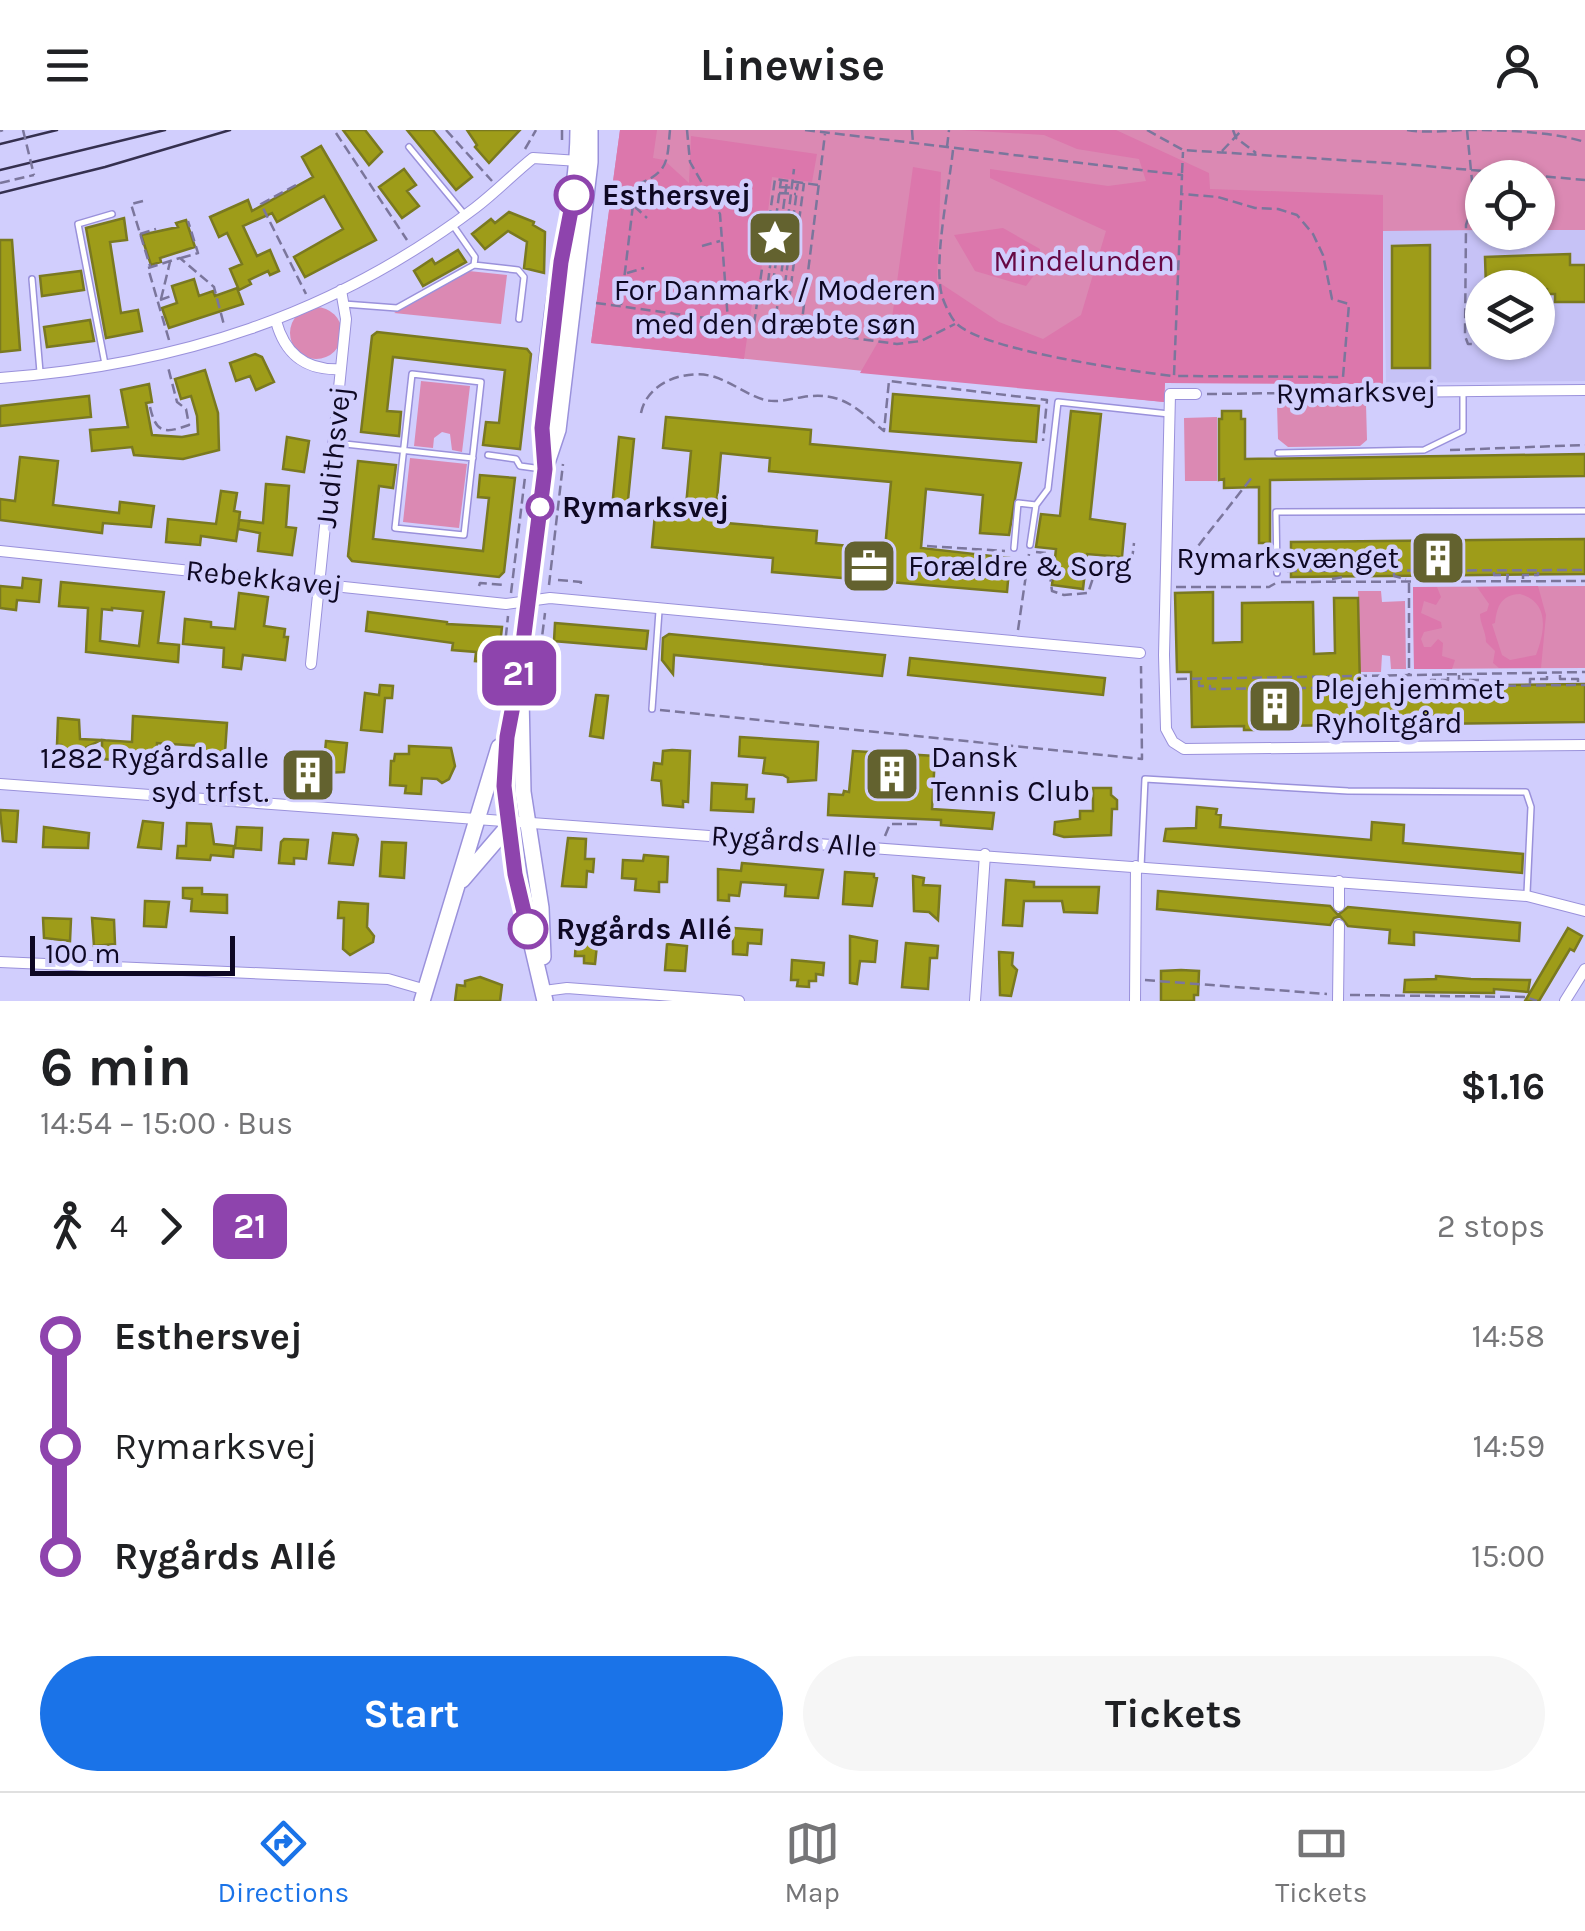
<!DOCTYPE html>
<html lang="en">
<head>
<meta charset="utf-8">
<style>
  body { margin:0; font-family:Karla,sans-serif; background:#f6f6f6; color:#202124; height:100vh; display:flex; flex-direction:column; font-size:38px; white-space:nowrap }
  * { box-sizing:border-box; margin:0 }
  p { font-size:32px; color:#757577 }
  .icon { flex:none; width:55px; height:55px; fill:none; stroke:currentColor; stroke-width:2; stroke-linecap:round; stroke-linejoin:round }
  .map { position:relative; height:871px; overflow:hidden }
  .side { display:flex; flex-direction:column; background:#fff; flex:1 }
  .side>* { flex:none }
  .badge { padding:0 20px; border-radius:15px; font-size:35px; line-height:65px }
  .controls { position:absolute; left:1465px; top:30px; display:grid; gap:20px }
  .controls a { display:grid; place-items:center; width:90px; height:90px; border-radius:50%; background:#fff; box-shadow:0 2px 8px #0004; font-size:50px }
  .scale { position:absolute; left:30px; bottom:25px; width:205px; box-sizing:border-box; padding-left:10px; border:5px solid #0e0823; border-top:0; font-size:28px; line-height:35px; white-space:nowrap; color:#0e0823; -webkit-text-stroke:8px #d1cefd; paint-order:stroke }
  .map>.badge { position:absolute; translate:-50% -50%; box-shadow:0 0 0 5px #fff }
  .legs { display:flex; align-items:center; gap:15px; height:110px; padding:0 40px; font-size:32px }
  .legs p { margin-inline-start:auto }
  .headline { display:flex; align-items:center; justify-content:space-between; height:170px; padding:0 40px }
  h1 { font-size:55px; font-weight:700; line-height:75px }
  .button { display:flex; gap:20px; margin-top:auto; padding:20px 40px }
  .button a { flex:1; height:115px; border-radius:60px; background:#1a73e8; color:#fff; font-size:40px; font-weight:700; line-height:115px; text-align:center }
  .button a+a { background:#f6f6f6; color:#202124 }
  ul { padding:0 40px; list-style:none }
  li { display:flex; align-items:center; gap:35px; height:110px; font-size:38px }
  li i { display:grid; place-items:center; width:15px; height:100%; margin:0 12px; background:currentColor }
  li i::after { content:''; width:25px; height:25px; margin:-12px; border:8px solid; border-radius:50%; background:#fff }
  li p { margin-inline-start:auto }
  li:first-child i { background:linear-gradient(#0000 50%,currentColor 0) }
  li:last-child i { background:linear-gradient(currentColor 50%,#0000 0) }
  header { display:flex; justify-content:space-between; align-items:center; height:130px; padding:0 40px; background:#fff; font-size:45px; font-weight:700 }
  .tabs { display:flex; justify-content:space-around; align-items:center; height:140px; border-top:2px solid #e0e0e0; background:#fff; font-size:28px; color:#757577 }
  .tabs a { display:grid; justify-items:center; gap:5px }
  .tabs .selected { color:#1a73e8 }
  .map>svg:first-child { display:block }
  .built { fill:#c6c2f6; fill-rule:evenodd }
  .green { fill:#db89b3 }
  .forest { fill:#dc77ac; fill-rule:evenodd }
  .building { fill:#9e9c19; stroke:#7a7920; stroke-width:2.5; fill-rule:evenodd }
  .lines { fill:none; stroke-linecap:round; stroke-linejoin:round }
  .lane-casing { stroke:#9a91db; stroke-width:8 }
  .street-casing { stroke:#9a91db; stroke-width:12 }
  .secondary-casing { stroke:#9a91db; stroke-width:18 }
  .path { stroke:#7b769c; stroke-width:2.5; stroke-dasharray:10 5; stroke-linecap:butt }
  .lane { stroke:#fff; stroke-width:5 }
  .street { stroke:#fff; stroke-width:10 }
  .secondary { stroke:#fff; stroke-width:15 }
  .tram { stroke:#35304f; stroke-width:2.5 }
  .path-bridge { stroke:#7b769c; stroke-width:2.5; stroke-dasharray:10 5; stroke-linecap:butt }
  .line-1-casing { stroke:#fff; stroke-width:22 }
  .line-1 { stroke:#8e44ad; stroke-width:15 }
  .stop-1-dot { fill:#fff; stroke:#8e44ad; stroke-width:5 }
  .labels { text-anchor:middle; stroke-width:9; stroke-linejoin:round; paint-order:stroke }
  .stop-label { font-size:30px; font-weight:bold; fill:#0e0823; stroke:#d1cefd; text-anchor:start }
  .park-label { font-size:30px; fill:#660844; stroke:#d1cefd }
  .poi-label { font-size:30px; fill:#0e0823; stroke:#d1cefd; text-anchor:start }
  .street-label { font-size:30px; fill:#0e0823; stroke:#d1cefd }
</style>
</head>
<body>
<header><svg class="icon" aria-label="menu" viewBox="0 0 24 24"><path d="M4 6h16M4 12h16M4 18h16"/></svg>Linewise<svg class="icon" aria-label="person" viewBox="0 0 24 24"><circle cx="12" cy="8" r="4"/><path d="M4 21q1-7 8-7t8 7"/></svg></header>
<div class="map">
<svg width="1585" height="871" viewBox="0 0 1585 871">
  <rect width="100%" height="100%" fill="#d1cefd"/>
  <path class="built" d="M1383,100H1585V251L1386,253ZM1482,158H1538V212H1482Z"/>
  <path class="green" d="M620,0H1585V100H1538V48H1482V100L1383,101V254L1165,253L1164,272L591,213Z
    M469,141L507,145L501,194L394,183Z
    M290 203a26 26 0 1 1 52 0a26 26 0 1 1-52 0Z
    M421,251L470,256L462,322L452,320L450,304L442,302L434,308L433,318L414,316Z
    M1366,274L1367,310L1360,316L1288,317L1278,309L1277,275Z
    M1217,287V351H1185L1184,288Z
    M410,328L467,334L459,398L403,392Z
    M1585,456V538L1414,539L1413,457Z
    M1358,461H1381L1382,472L1405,471L1406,539H1391L1390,526L1382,525L1381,542H1360Z"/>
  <path class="forest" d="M620,0H657L653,28L664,30L689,53L691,6L817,24L812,52L772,47L759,160H754L744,229L591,213Z
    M961,0H1116L1209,43L1210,59L1383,65V254L1165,253L1164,272L860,243L892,188L913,37L941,42L937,151L999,192L1043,209L1081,185L1106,101L990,48V39L1108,56L1146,51L1139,29L1077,19L1044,5Z
    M1003,98L1040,119L1038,140L1026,156L975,141L954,105Z
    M1538,456L1546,485L1541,538H1499L1493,533L1495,521L1486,512C1486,501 1480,494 1480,484L1487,481L1489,474L1477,457ZM1520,464C1550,472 1545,502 1536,525L1510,530L1502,525L1492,494L1495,493C1497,476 1501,465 1520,464Z
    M1413,457H1437L1441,467L1436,475L1424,471L1421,483L1441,492L1442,498L1424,502L1421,509L1424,517H1431L1438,509L1443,513L1442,526L1455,530L1452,539H1414Z"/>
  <path class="building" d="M343,0H365L382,22L369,35Z
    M407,0H433L472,47L456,60Z
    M467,0H520L489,33L475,17L477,15Z
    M321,16L376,110L305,147L294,127L343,99L324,66L277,92L272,83L243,96L257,126L270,120L279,141L270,145L268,141L249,150L251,154L239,160L230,139L242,134L227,103L219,107L210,87L248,70L252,81L313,47L302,27Z
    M404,39L416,55L407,61L419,76L402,88L379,57Z
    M509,82L534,92L533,95L545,102L544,143L524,138L527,112L508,101L485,119L472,104L491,89L495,93Z
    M124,88L127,110L110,112L121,183L138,180L142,201L106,208L86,98Z
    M186,90L195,117L160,128L161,132L151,135L141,105L178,97L176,93Z
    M0,110H12L20,220L0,222Z
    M1430,115V238H1392V116Z
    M458,120L466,132L423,156L414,141L432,129L435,134Z
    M1570,124V135H1585V172H1555V164H1547V159L1538,158H1486L1485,127Z
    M81,141L84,160L42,166L40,146Z
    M194,149L199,166L213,161L215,166L237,158L243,174L169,198L162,178L177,173L172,156Z
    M90,190L94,211L47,217L44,197Z
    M377,202L527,219L531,224L520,319L483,315L486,292L499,293L505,240L393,227L387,281L401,282L399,306L361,302L372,206Z
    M255,224L262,227L274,252L256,260L250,246L236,251L230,233Z
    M205,240L218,283L219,320L183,329L134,325L132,317L92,321L90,300L128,297L121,260L149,254L152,272L146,273L152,305L182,307L198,304L197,286L191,266L181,269L175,249Z
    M893,264L1039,276L1036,312L890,301Z
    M89,266L91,287L0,296V276Z
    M1071,281L1101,284L1090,389L1125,394L1122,427L1087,424L1083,459L1052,455L1056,419L1036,417L1041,384L1060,386Z
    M1222,281H1241V289H1245V329L1585,324V346L1270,350V413H1259V357L1224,358V349L1219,350V289H1222Z
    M666,287L811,300L810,314L1021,333L1009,405L980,403L983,365L926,359L921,418L1010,428L1007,462L772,442L773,428L652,417L655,384L685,387L691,321L663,318ZM721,323L770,328L769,341L891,352L885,419L816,413L817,401L715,392Z
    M287,307L309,311L304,342L283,339Z
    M619,307L634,309L627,380L612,378Z
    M20,327L58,331L53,375L119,383L120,372L154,376L151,397L103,393L102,403L0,390V369L15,371Z
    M358,331L396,335L393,358L379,356L373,409L483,421L489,368L478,367L480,345L515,348L504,442L499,447L352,431L348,426Z
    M266,354L289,356L286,397L296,398L292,425L258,421L260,403L238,399L239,391L236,411L201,406L200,415L166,412L168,389L216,394L221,361L237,363L234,381L240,382L239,390L263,393Z
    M1585,409V444L1291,447V412Z
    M23,448L41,450L39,472L17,470L16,480L0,478V456L22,458Z
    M61,452L164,462L158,513L179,515L178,532L86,522L88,478L59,476ZM112,478L143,481L139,516L100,511L102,479L112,480Z
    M1213,462V513L1242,512V473L1313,472L1314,524L1335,523L1334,468H1358L1360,557L1585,554V592L1269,596V600H1244V596L1192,597L1191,542H1177L1175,463Z
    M239,463L268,467L264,496L285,499L284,507H288L285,530L243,525L241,539L223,537L224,518L183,514L185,489L211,492V497L235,499Z
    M368,482L447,492V494L502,497L498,533L475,531L476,522L452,520L453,513L366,501Z
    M555,493L648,501L646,519L554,511Z
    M669,504L885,525L882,546L674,525L673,544L662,530L663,508Z
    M910,528L1105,548L1103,565L908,545Z
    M380,555L393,556L392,568H385L382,602L361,600L365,563L379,565Z
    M596,565L608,566L603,608L590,606Z
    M133,586L227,593L224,637L200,636L201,616L157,613L156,633L102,629V610L132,612Z
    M58,588L79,590L80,609L101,610L79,621V628L75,630L63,629L60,627L61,615H57Z
    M740,607L818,612L816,650L788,652V648L783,645L763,643L765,628L739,626Z
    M326,611L347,613L344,642L323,643Z
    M409,616L451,618L455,636L449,649L442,653L437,649L422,648L421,664L405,663L406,656L390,655L391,631H394L395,624H409Z
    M672,620L690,621L688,672L683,671V677L663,675L661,651L652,650L654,633L662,634L663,621Z
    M853,621L935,626L932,679L994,683L992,699L941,695V690L828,685L829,664L843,665L844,661L849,662Z
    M712,653L747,655L746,669H754L753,682L711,680Z
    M1093,658H1111V665L1117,670V679H1112L1111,705L1064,707L1054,704L1055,692L1080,689V681H1093Z
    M1197,677L1217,679L1216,684L1221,685L1220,697L1371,710L1372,692L1404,695L1403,713L1523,724L1522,743L1164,711L1166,699L1196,698Z
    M0,680L18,681L16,712L3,711Z
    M143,691L163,693L161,719L138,717Z
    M187,693L211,694L214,714L234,716L233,727L211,725L210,730L177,728L178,716H186Z
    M44,697L89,703L88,718L43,717Z
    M237,697L262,698L261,720L235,718Z
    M333,703L356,705L358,709L353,735L329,733Z
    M568,708L586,709L585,729H594L593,742L587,741L586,757L562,756Z
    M284,709L308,710L306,729L294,728V734L279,733L281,712Z
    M382,712L406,713L404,748L380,746Z
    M644,725L668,727L667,752H659V762L635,760L636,749L622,748L623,730L643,731Z
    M742,733L823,740L818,768L785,766L786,755L741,752L739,766L729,765V771L718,770V739L741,741Z
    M845,742L874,744V747L877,748L872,776L843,774Z
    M913,746L924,748L923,755L940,756L938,790L929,782L914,781Z
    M1006,750L1034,752V757H1099L1097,783L1064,782L1062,771H1024L1022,796L1003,795Z
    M183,758H202V764L227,765V783L191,781L192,769L183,768Z
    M1158,761L1330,776L1338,785L1348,777L1520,793L1519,811L1414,802V815L1389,813L1390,800L1348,796L1340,786L1334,788L1330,795L1157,779Z
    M145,771L169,772L166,797L144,796Z
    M339,772L368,774L367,797L374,806L373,812L350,825L343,819L344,788H338Z
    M43,788L71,789L70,811L44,808Z
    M92,788L114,790L115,814L94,816Z
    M577,795L599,796L595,834L584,833V826H575Z
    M733,798L762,800L761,814L748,813L747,825L733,824Z
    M1568,798L1582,806L1574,821L1570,819L1539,871H1525Z
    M850,806L877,811L875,832L860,831L857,854L850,853Z
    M906,813L938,816L937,828H930L928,859L902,857Z
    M667,814L687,816L685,841L665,840Z
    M999,822L1013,823L1012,835L1017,840L1011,866L1000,865Z
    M792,830L824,833L823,845L816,844V851H809V857L797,856L798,850H791Z
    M1181,840L1199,841L1198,865H1194V871H1161V841Z
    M1436,846L1471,849L1530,850L1528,862L1494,859V863L1404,862L1405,850L1436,849Z
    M480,847L502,855L500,871H455L457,855L465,856V851Z"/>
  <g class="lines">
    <g class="lane-casing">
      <path id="lane" d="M409,17L465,85
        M452,94L475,127L474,135
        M32,149L40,242
        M344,174L397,178L474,135L518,140L524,147L519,189
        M105,234L78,94L112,84
        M412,244L481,252L464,405L395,398Z
        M336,313L473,328
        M1278,323L1424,320L1463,301V261
        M488,325L516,329L520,336L542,339
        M1030,415L1036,375L1048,359L1058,272L1169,284
        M1014,418L1018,373L1036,375
        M1277,443L1276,382L1585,381
        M652,579L659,481
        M1141,737L1145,649L1348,661L1526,662L1531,677L1527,763"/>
    </g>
    <g class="street-casing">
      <path id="street" d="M276,191C285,225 307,241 341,239
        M0,248C177,235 332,186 475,78C496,62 513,44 533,28L579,31
        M1383,262L1585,260
        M1196,264H1170L1164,525L1166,599L1173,612L1184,619L1585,615
        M0,421L506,474L550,468L1140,523
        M311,534L346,189L341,160
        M0,654L1527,766L1585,781
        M1339,776V751
        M0,832L388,849L426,860
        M544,861L567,858L739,871
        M975,871L985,724
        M1135,871L1136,736
        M1338,871L1339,795
        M1565,871L1585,839"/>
    </g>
    <g class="secondary-casing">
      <path id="secondary" d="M544,333C540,274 550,190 561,131C569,87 578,45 578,0
        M521,566L523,662L541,778L543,827
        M462,750L512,692
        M422,871L499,617
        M545,871L515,743L504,656L507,607L519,544L545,339L558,300L590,32V0"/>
    </g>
    <path class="path" d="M446,0L492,51
      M562,0V13
      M687,0L690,32L720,84L728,191
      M805,0L1182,45L1174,246L1343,247L1349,174L1332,169L1323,125L1313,104L1297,85L1278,79L1255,78L1218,67L1181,64
      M912,0L913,13
      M1147,0L1183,20L1403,34L1585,50
      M1233,0L1236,8L1256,23
      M1407,0C1427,3 1444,1 1464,0C1501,0 1550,1 1585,12
      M1467,0L1474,71L1466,95L1465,206L1468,214H1480
      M0,1L3,0
      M336,3L407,110
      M947,17L949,0
      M525,19L536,0
      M953,20C949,58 933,132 942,166C944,173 951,188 956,193C981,220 1132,241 1172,246
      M1222,21L1242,0
      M1182,43L1183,22
      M0,53L34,45
      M296,55L261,74L306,164
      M780,57L797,58
      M779,63L796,64
      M143,71L131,74L150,136
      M634,76L647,88
      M770,90L787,92
      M769,96L786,98
      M768,102L785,104
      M774,103L781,50
      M140,104L156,99
      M786,104L794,39
      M791,105L798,52
      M797,106L804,53
      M702,116L720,111
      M181,128L198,123L188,91
      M627,143L644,138
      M766,168L773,113
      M771,168L787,51
      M161,169L170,132
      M160,170L174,165
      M783,170L790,115
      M789,171L796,116
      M596,173L897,214L921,211L955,194
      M621,175L633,75L641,53C670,41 667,28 670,0
      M776,186L785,115
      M754,194L775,49L818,55
      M801,199L825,4
      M169,210L148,138L180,128L214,157L224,195
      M1207,264L1369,262
      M150,277C156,303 164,304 189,295L186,279L177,272L168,237
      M641,283C647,252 687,238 715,247C733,253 747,265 765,270C777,273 790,269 803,267C842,261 856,278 884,301L889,251L1047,270L1043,311
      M1450,320L1585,315
      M927,416L1005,421
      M1036,422L1047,423L1052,461L1064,465L1088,463L1097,436L1112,430H1132L1134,413
      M1180,439L1253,346
      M1287,441L1585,440
      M1494,442V445H1508L1507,450
      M1394,443V446L1406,449
      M1332,449L1343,447L1342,443
      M1523,449V445H1538V442
      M558,450L581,452L580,458
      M1430,451V446H1442V442
      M1281,452L1585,451
      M1409,453V544
      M549,455L563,334
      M479,456L480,453L504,455
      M1176,457H1269L1276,453
      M511,463L525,347
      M1018,500L1029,424
      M1459,545V550H1481V555
      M1560,545V549H1578V554
      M1177,549L1585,542
      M1199,551V556H1210V559L1585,555
      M501,552L508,486
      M1530,554V549H1547V544
      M1431,555V550H1448V546
      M535,564L545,483
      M660,580L1142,629L1141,536
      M306,665L307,651
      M885,706L890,694H919
      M1145,850L1327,864
      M1350,865L1526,867L1537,871"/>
    <use href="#lane" class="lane"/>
    <use href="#street" class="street"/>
    <use href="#secondary" class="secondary"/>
    <path class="tram" d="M0,14L57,0
      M0,40L165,0
      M0,63L105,37L230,0"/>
    <path class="path-bridge" d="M23,0L34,45"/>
  </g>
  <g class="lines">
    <g class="line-1-casing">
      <path id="line-1" d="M528,799L515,744L504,656L507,607L519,544L545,339L542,298L561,132L574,65"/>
    </g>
    <use href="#line-1" class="line-1"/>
  </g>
  <defs>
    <g id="sight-square" transform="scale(2.875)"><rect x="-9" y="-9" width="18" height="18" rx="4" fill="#63622f" stroke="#d1cefd"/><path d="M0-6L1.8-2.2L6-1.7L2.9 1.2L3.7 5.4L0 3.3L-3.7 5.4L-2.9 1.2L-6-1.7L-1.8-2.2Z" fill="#fff"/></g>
    <g id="building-square" transform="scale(2.875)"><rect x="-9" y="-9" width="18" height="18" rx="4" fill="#63622f" stroke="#d1cefd"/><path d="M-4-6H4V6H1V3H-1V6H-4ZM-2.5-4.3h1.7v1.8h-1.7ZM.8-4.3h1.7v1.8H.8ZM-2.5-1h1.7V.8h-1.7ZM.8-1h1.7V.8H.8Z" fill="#fff"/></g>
    <g id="office-square" transform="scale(2.875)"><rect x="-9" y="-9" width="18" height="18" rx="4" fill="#63622f" stroke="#d1cefd"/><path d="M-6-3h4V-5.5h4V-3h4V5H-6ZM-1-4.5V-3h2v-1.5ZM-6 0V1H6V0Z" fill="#fff"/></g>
  </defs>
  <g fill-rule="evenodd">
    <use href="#sight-square" x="775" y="108"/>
    <use href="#building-square" x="1438" y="428"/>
    <use href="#office-square" x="869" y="436"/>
    <use href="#building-square" x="1275" y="576"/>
    <use href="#building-square" x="892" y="644"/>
    <use href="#building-square" x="308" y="645"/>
  </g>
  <g class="stop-1-dot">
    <circle cx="574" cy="65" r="18"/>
    <circle cx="540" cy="377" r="12"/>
    <circle cx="528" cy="799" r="18"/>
  </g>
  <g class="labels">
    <g class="stop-label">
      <text x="602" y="75">Esthersvej</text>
      <text x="562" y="387">Rymarksvej</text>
      <text x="556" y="809">Rygårds Allé</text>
    </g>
    <g class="park-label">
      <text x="1084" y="141">Mindelunden</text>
    </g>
    <g class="poi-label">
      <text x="775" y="170" text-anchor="middle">For Danmark / Moderen<tspan x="775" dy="34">med den dræbte søn</tspan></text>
      <text x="1399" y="438" text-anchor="end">Rymarksvænget</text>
      <text x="908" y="446">Forældre &amp; Sorg</text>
      <text x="1314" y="569">Plejehjemmet<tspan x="1314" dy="34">Ryholtgård</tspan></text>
      <text x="931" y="637">Dansk<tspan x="931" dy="34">Tennis Club</tspan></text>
      <text x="269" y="638" text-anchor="end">1282 Rygårdsalle<tspan x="269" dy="34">syd trfst.</tspan></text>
    </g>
    <g class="street-label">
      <text transform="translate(1356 262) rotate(-1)" y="10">Rymarksvej</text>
      <text transform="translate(333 327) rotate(-84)" y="10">Judithsvej</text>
      <text transform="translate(264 448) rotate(6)" y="10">Rebekkavej</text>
      <text transform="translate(794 711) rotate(4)" y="10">Rygårds Alle</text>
    </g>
  </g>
</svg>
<div class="controls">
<a><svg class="icon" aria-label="locate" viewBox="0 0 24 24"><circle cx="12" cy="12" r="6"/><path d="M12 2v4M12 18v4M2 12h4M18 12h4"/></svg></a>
<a><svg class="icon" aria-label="layers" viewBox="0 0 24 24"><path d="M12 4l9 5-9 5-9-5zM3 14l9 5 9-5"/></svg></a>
</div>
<div class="scale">100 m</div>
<b class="badge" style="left:519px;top:543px;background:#8e44ad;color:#fff">21</b>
</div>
<section class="side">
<div class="headline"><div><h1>6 min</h1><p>14:54 – 15:00 · Bus</p></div><b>$1.16</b></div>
<div class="legs"><svg class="icon" aria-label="walk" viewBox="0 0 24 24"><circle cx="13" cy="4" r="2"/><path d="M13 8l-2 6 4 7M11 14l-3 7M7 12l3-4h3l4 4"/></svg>4<svg class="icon" aria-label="forward" viewBox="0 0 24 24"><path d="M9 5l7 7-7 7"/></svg><b class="badge" style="background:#8e44ad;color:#fff">21</b><p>2 stops</p></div>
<ul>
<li><i style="color:#8e44ad"></i><b>Esthersvej</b><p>14:58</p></li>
<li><i style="color:#8e44ad"></i><span>Rymarksvej</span><p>14:59</p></li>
<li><i style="color:#8e44ad"></i><b>Rygårds Allé</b><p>15:00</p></li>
</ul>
<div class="button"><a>Start</a><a>Tickets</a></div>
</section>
<nav class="tabs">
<a class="selected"><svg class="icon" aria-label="directions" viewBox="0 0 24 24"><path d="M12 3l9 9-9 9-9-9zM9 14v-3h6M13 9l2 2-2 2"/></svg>Directions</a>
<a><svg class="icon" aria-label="map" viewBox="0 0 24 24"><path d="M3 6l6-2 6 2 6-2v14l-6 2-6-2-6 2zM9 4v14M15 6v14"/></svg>Map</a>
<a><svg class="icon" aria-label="tickets" viewBox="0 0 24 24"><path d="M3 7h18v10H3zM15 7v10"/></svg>Tickets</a>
</nav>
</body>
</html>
